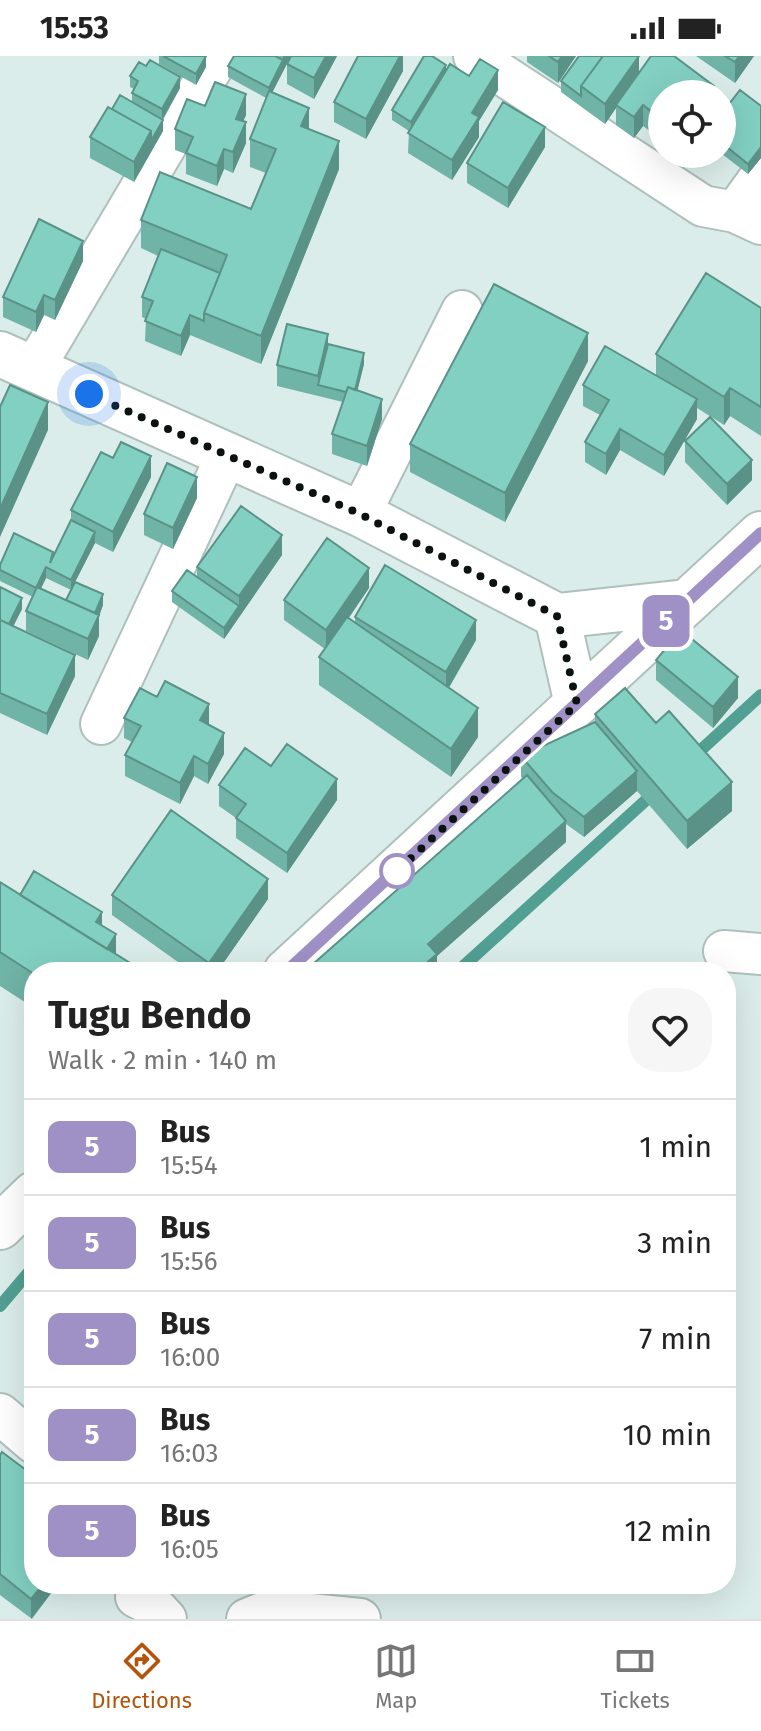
<!DOCTYPE html>
<html lang="en">
<head>
<meta charset="utf-8">
<style>
  body { margin:0; font-family:"Fira Sans",sans-serif; background:#f6f6f6; color:#222; height:100vh; display:flex; flex-direction:column; font-size:30px; white-space:nowrap }
  * { box-sizing:border-box; margin:0 }
  p { font-size:26px; color:#767676 }
  .icon { flex:none; width:44px; height:44px; fill:none; stroke:currentColor; stroke-width:2; stroke-linecap:round; stroke-linejoin:round }
  .map { position:relative; flex:1; overflow:hidden }
  .sheet { position:absolute; left:24px; top:906px; width:712px; height:632px; display:flex; flex-direction:column; background:#fff; border-radius:32px; box-shadow:0 8px 32px #0002 }
  .sheet>* { flex:none }
  .badge { padding:0 16px; border-radius:12px; font-size:28px; line-height:52px }
  .fabs { position:absolute; left:648px; top:24px; display:grid; gap:16px }
  .fabs a { display:grid; place-items:center; width:88px; height:88px; border-radius:50%; background:#fff; box-shadow:0 8px 32px #0002; font-size:40px }
  .you { position:absolute; width:40px; height:40px; margin:-20px; border:6px solid #fff; border-radius:50%; background:#1a73e8; box-shadow:0 0 0 12px #1a73e833 }
  .map>.badge { position:absolute; translate:-50% -50%; box-shadow:0 0 0 4px #fff }
  .round { display:grid; place-items:center; flex:none; width:84px; height:84px; border-radius:32px; background:#f6f6f6 }
  .summary { display:flex; align-items:center; justify-content:space-between; height:136px; padding:0 24px }
  h1 { font-size:38px; font-weight:700; line-height:60px }
  ul { padding:0; list-style:none }
  li { display:flex; align-items:center; gap:24px; height:96px; padding:0 24px; border-top:2px solid #e0e0e0 }
  li div { flex:1 }
  li b { display:block; font-size:30px }
  li em { font-style:normal }
  li .badge { min-width:88px; font-weight:700; text-align:center }
  .status { display:flex; justify-content:space-between; align-items:center; height:56px; padding:0 40px; background:#fff; direction:ltr }
  .status svg { height:22px; fill:currentColor }
  .dock { display:flex; justify-content:space-around; align-items:center; height:112px; border-top:2px solid #e0e0e0; background:#fff; font-size:22px; color:#767676 }
  .dock a { display:grid; justify-items:center; gap:4px }
  .dock .active { color:#b45309 }
  .map>svg:first-child { display:block }
  .lines { fill:none; stroke-linecap:round; stroke-linejoin:round }
  .stream { stroke:#529f93; stroke-width:12 }
  .minor-casing { stroke:#aec0bc; stroke-width:44 }
  .major-casing { stroke:#aec0bc; stroke-width:48 }
  .minor { stroke:#fff; stroke-width:40 }
  .major { stroke:#fff; stroke-width:44 }
  .wall { fill:#70b3a7; fill-rule:evenodd }
  .shaded-wall { fill:#5b9288 }
  .building { fill:#82d0c2; stroke:#5b9288; stroke-width:2 }
  .line-casing { stroke:#fff; stroke-width:18 }
  .line { stroke:#9f91c5; stroke-width:12 }
  .walk { stroke:#0b1210; stroke-width:8; stroke-dasharray:0 14.4 }
  .stop-dot { fill:#fff; stroke:#9f91c5; stroke-width:4 }
</style>
</head>
<body>
<div class="status"><b>15:53</b><svg viewBox="0 0 49 12"><path d="M0 12V9h3v3zM5 12V6h3v6zM10 12V3h3v9zM15 12V0h3v12zM26 1h20v11H26zM47 4h2v5h-2z"/></svg></div>
<div class="map">
<svg width="761" height="1563" viewBox="0 0 761 1563">
  <rect width="100%" height="100%" fill="#dbedea"/>
  <g class="lines">
    <path class="stream" d="M690,704L761,639
      M457,916L656,735
      M0,1250L34,1210"/>
    <g class="minor-casing">
      <path id="minor" d="M474,0L703,150L735,156L761,168
        M735,156L761,120
        M33,314L219,0
        M360,458L462,255
        M101,668L227,399
        M724,895L761,898
        M0,1358L34,1387
        M136,1541L154,1550L166,1563
        M247,1563L270,1554L360,1563"/>
    </g>
    <g class="major-casing">
      <path id="major" d="M0,298L360,458L557,560L686,546
        M557,560L577,648
        M286,916L761,478
        M0,1171L34,1138"/>
    </g>
    <use href="#minor" class="minor"/>
    <use href="#major" class="major"/>
  </g>
  <path class="wall" d="M159,0H206V11L196,29L159,8Z
    M234,0H291L272,36L309,73L339,113L261,308L190,279L181,300L145,285L146,263L142,261V241L158,200L141,192V164L251,153L266,117L250,111V83L266,42L228,21V10Z
    M337,0L314,43L287,28V8Z
    M403,0V15L366,83L334,66V46Z
    M527,0H576L558,27L527,6Z
    M696,0H754L735,27Z
    M446,15L469,20L498,34L479,65V81L452,124L408,97L409,75L392,64V54Z
    M639,17L714,38H662V84L643,70L634,82L616,69V52L605,68L561,36V25Z
    M130,20L180,32L163,64V75L134,126L90,102V81L112,53L132,46V37L134,33L130,31Z
    M205,50L246,59L243,65L246,87L233,117L224,113L217,130L186,118V98L175,94V73Z
    M761,50V102L748,118L722,98V57Z
    M545,91L508,152L467,127V107Z
    M83,205L55,264L44,259L36,276L3,261V241Z
    M761,252V380L730,360L724,369L697,352V363L664,420L620,394L606,419L585,406V386L600,359L583,350V329L656,320V298Z
    M328,288L364,308L357,334L382,363L367,410L332,398V378L343,346L277,330V309Z
    M588,305L505,466L410,416V388Z
    M685,385L752,424L727,449L685,406Z
    M151,421L113,496L95,487L75,526L103,549L99,560V580L88,604L26,575V555L33,541L0,525V509L53,500L71,464V454ZM46,522L71,534L66,544L41,533Z
    M197,442L173,493L144,479V458Z
    M282,499L224,583L172,546V535L197,521V511Z
    M0,531L22,553L13,570L75,620L47,679L0,657Z
    M369,532L349,562L355,566V561L476,584L449,632L478,681L451,721L319,629V601L325,593L284,564V544Z
    M656,604L738,642L713,672L656,624Z
    M595,658L732,755L687,793L637,735L584,781L566,768V786L437,900V916H304L523,723L521,721V700L595,666Z
    M124,662L209,669L224,698L208,728L194,720L180,748L125,720V699L132,686L124,682Z
    M271,710L337,744L287,817L236,782V762L219,750V729Z
    M0,826L20,839L102,870L116,899L135,916H34V952L0,930Z
    M112,839L268,843L217,916H192L112,859Z
    M0,1399L34,1528H58L32,1563L0,1539Z"/>
  <path class="shaded-wall" d="M206,0V11L196,29V18Z
    M283,0H291L269,43V32L283,4Z
    M326,0H337L314,43V22Z
    M400,0H403V15L366,83V63Z
    M562,0H576L558,27V6Z
    M639,0V21L616,49V52L605,68V48Z
    M739,0H754L735,27V6Z
    M446,9V20L411,77V66Z
    M498,14V34L479,65V81L452,124V104L472,57Z
    M180,21V32L162,64V53Z
    M246,38V59L236,83V63Z
    M643,49V70L634,82V61Z
    M309,52V80L301,70Z
    M163,64V75L134,126V106L151,75Z
    M246,66V87L233,117V96Z
    M545,71V91L508,152V132Z
    M339,85V113L261,308V280Z
    M761,91V102L748,118V108Z
    M224,93V113L217,130V110Z
    M83,185V205L55,264V244Z
    M44,239V259L36,276V256Z
    M190,259V279L181,300V280Z
    M588,277V305L505,466V437Z
    M328,278V299L318,329V320Z
    M364,297V308L354,349V338Z
    M730,332V360L724,369V341Z
    M382,343V363L367,410V390Z
    M697,343V363L664,420V399Z
    M48,346V374L0,481V453Z
    M620,373V394L606,419V398Z
    M151,400V421L113,496V476Z
    M752,404V424L727,449V428Z
    M197,421V442L173,493V472Z
    M95,476V487L71,534V524Z
    M282,479V499L224,583V572L239,550V540Z
    M46,511V522L36,542V532Z
    M369,512V532L326,594V574Z
    M103,538V549L99,560V580L88,604V583L91,565Z
    M22,542V553L8,581V570Z
    M476,564V584L446,636V616Z
    M75,599V620L47,679V658Z
    M738,621V642L713,672V651Z
    M209,648V668L200,685V664Z
    M478,652V681L451,721V693Z
    M224,677V698L208,728V708Z
    M194,700V720L180,748V727Z
    M637,715V735L584,781V761Z
    M337,723V744L287,817V797Z
    M732,726V755L687,793V765Z
    M566,765V786L437,900V916H416L428,888Z
    M268,823V843L217,916H209V907Z
    M102,856V876L96,866Z
    M116,878V899L102,902Z
    M43,1528H58L31,1563V1543Z"/>
  <path class="building" d="M163,0H206L196,18Z
    M234,0H275L283,4L269,32L228,10Z
    M291,0H326L314,22L287,8Z
    M358,0H400L366,63L334,46Z
    M424,0H432L446,9L411,66L392,54Z
    M549,0H562L558,6Z
    M579,0H603L581,30V40L561,25Z
    M603,0H639L605,48L581,30Z
    M651,0H674L714,30L708,38H662V64L643,49L634,61L616,49Z
    M725,0H739L735,6Z
    M480,3L498,14L472,57L479,61L452,104L408,77L450,8L469,20Z
    M150,4L180,21L162,53L132,37L138,25L130,20L139,6L146,10Z
    M215,26L246,38L236,63L246,66L233,96L224,93L217,110L186,97L193,81L175,73L187,43L205,50Z
    M740,34L761,50V91L748,108L722,87V57Z
    M269,35L309,52L301,70L339,85L261,280L204,257L227,199L141,164L160,116L251,153L276,93L250,83Z
    M120,39L163,64L151,85V75L112,53Z
    M503,46L545,71L508,132L467,107Z
    M108,51L151,75L134,106L90,81Z
    M39,163L83,185L55,244L44,239L36,256L3,241Z
    M161,193L220,217L204,257V265L190,259L181,280L145,265L153,245L142,241Z
    M706,217L761,252V351L730,332L724,341L656,298Z
    M494,228L588,277L505,437L410,388Z
    M287,268L328,278L318,320L277,309Z
    M328,288L364,297L355,334L348,331L346,336L318,329Z
    M605,290L697,343L664,399L620,373L606,398L585,386L609,344L583,329Z
    M10,329L48,346L0,453V351Z
    M348,331L382,343L367,390L332,378Z
    M710,361L752,404L727,428L685,385Z
    M121,386L151,400L113,476L71,454L101,396L113,402Z
    M167,407L197,421L173,472L144,458Z
    M241,450L282,479L239,540L197,511Z
    M71,464L95,476L71,524L46,511L36,532L0,514V509L14,477L53,496L50,507Z
    M327,482L369,512L326,574L284,544Z
    M385,509L476,564L446,616L355,561Z
    M187,514L239,550L224,572L172,535Z
    M75,526L103,538L95,557L66,544Z
    M0,531L22,542L9,568L0,564Z
    M37,531L99,559L88,583L26,555Z
    M347,561L478,652L451,693L319,601Z
    M0,564L75,599L47,658L0,637Z
    M681,574L738,621L713,651L656,604Z
    M165,625L209,648L200,664L224,677L208,708L194,700L180,727L125,699L141,670L124,662L140,632L157,641Z
    M625,632L656,667L669,655L732,726L687,765L595,658Z
    M595,666L637,715L584,761L552,736L521,700Z
    M287,688L337,723L287,797L236,762L246,748L219,729L245,692L271,710Z
    M527,719L566,765L428,888L437,898L416,916H304Z
    M171,754L268,823L209,907L112,839Z
    M34,815L102,856L96,866L116,878L107,893L20,839Z
    M0,826L135,910L131,916H34V918L0,896Z
    M143,910L155,916H139Z
    M2,1396L34,1420V1482L31,1485L34,1488V1528H43L31,1543L0,1518V1399Z"/>
  <g class="lines">
    <g class="line-casing">
      <path id="line" d="M286,916L761,477"/>
    </g>
    <use href="#line" class="line"/>
    <path class="walk" d="M89,338L360,458L557,560L577,648L397,815"/>
  </g>
  <circle class="stop-dot" cx="397" cy="815" r="16"/>
</svg>
<div class="fabs">
<a><svg class="icon" aria-label="locate" viewBox="0 0 24 24"><circle cx="12" cy="12" r="6"/><path d="M12 2v4M12 18v4M2 12h4M18 12h4"/></svg></a>
</div>
<div class="you" style="left:89px;top:338px"></div>
<b class="badge" style="left:666px;top:565px;background:#9f91c5;color:#fff">5</b>
<section class="sheet">
<div class="summary"><div><h1>Tugu Bendo</h1><p>Walk · 2 min · 140 m</p></div><a class="round"><svg class="icon" aria-label="heart" viewBox="0 0 24 24"><path d="M12 20l-8-8c-3-5 5-10 8-4 3-6 11-1 8 4z"/></svg></a></div>
<ul>
<li><span class="badge" style="background:#9f91c5;color:#fff">5</span><div><b>Bus</b><p>15:54</p></div><em>1 min</em></li>
<li><span class="badge" style="background:#9f91c5;color:#fff">5</span><div><b>Bus</b><p>15:56</p></div><em>3 min</em></li>
<li><span class="badge" style="background:#9f91c5;color:#fff">5</span><div><b>Bus</b><p>16:00</p></div><em>7 min</em></li>
<li><span class="badge" style="background:#9f91c5;color:#fff">5</span><div><b>Bus</b><p>16:03</p></div><em>10 min</em></li>
<li><span class="badge" style="background:#9f91c5;color:#fff">5</span><div><b>Bus</b><p>16:05</p></div><em>12 min</em></li>
</ul>
</section>
</div>
<nav class="dock">
<a class="active"><svg class="icon" aria-label="directions" viewBox="0 0 24 24"><path d="M12 3l9 9-9 9-9-9zM9 14v-3h6M13 9l2 2-2 2"/></svg>Directions</a>
<a><svg class="icon" aria-label="map" viewBox="0 0 24 24"><path d="M3 6l6-2 6 2 6-2v14l-6 2-6-2-6 2zM9 4v14M15 6v14"/></svg>Map</a>
<a><svg class="icon" aria-label="tickets" viewBox="0 0 24 24"><path d="M3 7h18v10H3zM15 7v10"/></svg>Tickets</a>
</nav>
</body>
</html>
